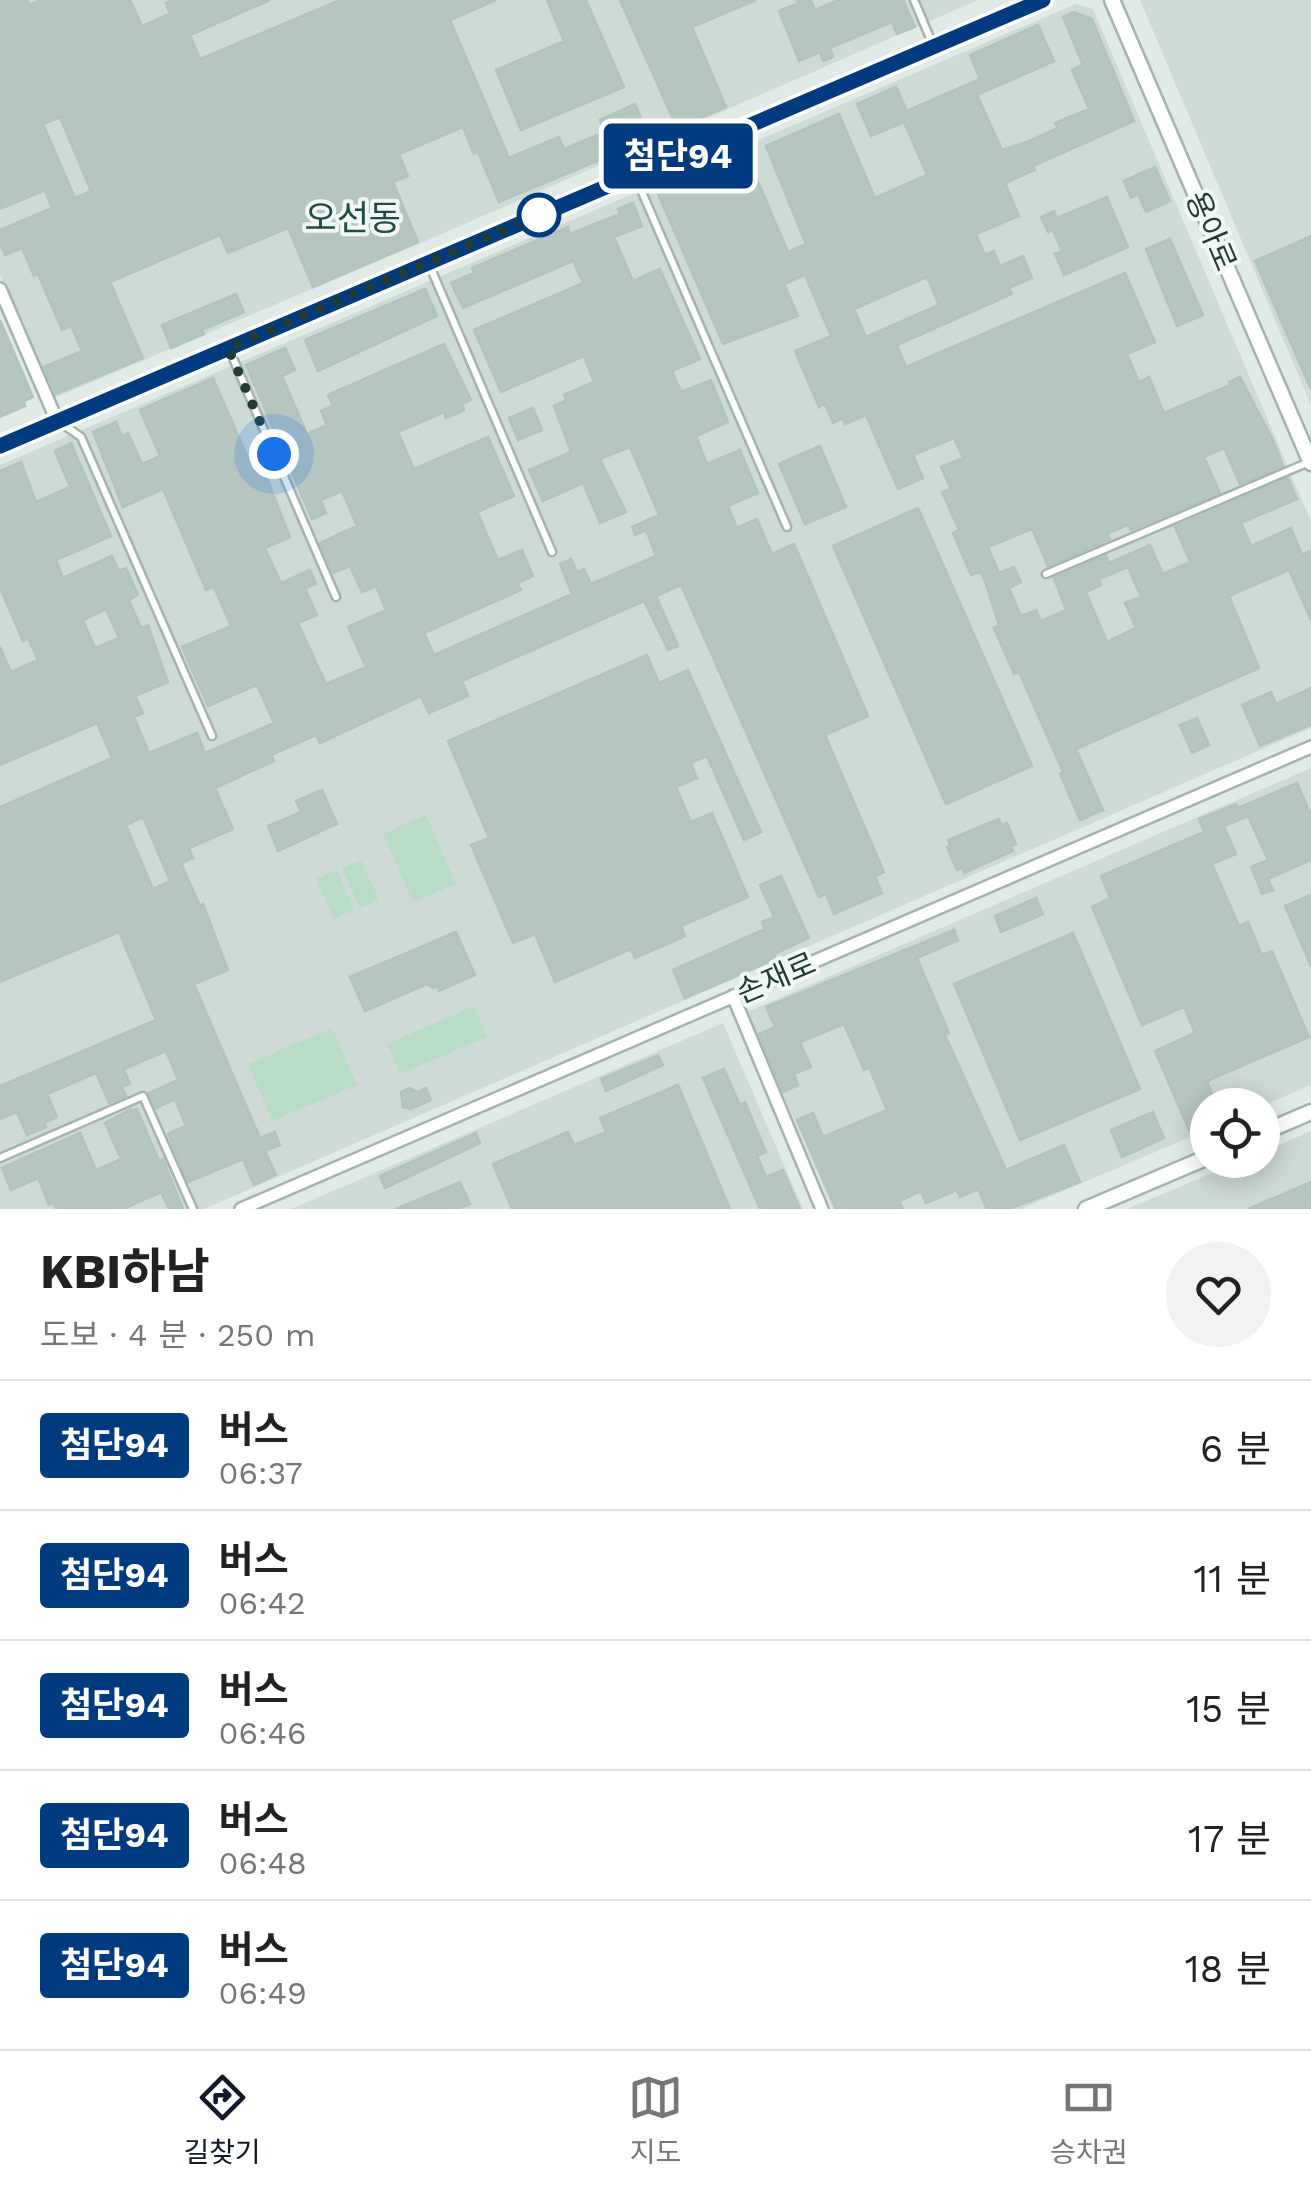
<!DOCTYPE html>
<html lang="ko">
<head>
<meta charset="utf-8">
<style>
  body { margin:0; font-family:"Work Sans","Noto Sans KR",sans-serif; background:#f2f2f2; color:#222; height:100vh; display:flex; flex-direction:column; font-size:38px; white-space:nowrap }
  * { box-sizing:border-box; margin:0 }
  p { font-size:32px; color:#767676 }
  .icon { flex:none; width:55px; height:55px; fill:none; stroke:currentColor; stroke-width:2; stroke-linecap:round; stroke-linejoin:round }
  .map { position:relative; height:1209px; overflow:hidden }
  .panel { display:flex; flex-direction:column; background:#fff; flex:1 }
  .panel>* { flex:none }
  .badge { padding:0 20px; border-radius:8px; font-size:35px; line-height:65px }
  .tools { position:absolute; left:1190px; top:1088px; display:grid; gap:20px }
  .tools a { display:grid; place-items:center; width:90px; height:90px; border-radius:50%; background:#fff; box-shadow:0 5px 25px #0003; font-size:50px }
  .you { position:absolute; width:50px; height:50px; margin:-25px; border:8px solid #fff; border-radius:50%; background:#1a73e8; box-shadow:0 0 0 15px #1a73e833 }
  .map>.badge { position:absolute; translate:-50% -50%; box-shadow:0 0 0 5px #fff }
  .round { display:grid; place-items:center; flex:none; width:105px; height:105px; border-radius:52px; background:#f2f2f2 }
  .head { display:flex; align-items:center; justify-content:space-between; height:170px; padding:0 40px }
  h1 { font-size:48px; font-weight:700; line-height:75px }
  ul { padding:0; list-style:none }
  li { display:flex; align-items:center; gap:30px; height:130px; padding:0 40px; border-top:2px solid #e0e0e0 }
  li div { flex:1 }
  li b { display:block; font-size:38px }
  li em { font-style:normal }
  li .badge { min-width:110px; font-weight:700; text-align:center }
  .tab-bar { display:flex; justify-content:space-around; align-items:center; height:140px; border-top:2px solid #e0e0e0; background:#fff; font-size:28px; color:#767676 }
  .tab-bar a { display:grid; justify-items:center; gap:5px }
  .tab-bar .current { color:#111827 }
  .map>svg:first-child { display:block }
  .built { fill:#cedad6 }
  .green { fill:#b8dcc6 }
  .building { fill:#b5c5c0; stroke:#b2c4bf; stroke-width:2.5; fill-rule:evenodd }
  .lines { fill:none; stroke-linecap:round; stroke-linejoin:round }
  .service-casing { stroke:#a3b3ae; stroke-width:11 }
  .minor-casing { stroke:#a3b3ae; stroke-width:16 }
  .tertiary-casing { stroke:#a3b3ae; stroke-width:19 }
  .service { stroke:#fff; stroke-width:6 }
  .minor { stroke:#fff; stroke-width:11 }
  .tertiary { stroke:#fff; stroke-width:14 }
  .line-casing { stroke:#fff; stroke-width:22 }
  .line { stroke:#003b80; stroke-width:15 }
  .walk { stroke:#213b36; stroke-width:10; stroke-dasharray:0 18 }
  .stop-dot { fill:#fff; stroke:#003b80; stroke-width:5 }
  .labels { text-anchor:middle; stroke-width:8; stroke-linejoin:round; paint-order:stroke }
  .street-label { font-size:30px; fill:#213b36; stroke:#f0f7f4 }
  .quarter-label { font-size:35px; fill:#1d4c46; stroke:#f0f7f4 }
</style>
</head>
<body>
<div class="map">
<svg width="1311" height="1209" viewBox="0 0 1311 1209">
  <rect width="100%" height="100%" fill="#e0ebe7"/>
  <path class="built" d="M0,0H978L421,243L54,398L0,275Z
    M1140,0H1311V405Z
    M1076,4L1093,9L1311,521V728L204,1209H0V465Z
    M1311,768V1085L1263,1106L1208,1105L1207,1130L1021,1209H833L747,1012Z
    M723,1023L803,1209H291Z
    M1311,1131V1209H1127L1243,1160H1262L1263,1152Z"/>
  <path class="green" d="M426,815L456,884L413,902L383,834Z
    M361,860L379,900L360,908L342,868Z
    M337,870L354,910L334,919L316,879Z
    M474,1006L487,1037L400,1074L387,1044Z
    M332,1028L357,1085L272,1121L248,1064Z"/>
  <path class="building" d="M0,0H27L29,5L41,0H130L142,26L170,14L166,3L172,0H270L190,35L200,59L340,0H496L450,20L509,158L559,137L564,149L605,132L600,120L635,104L650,139L499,202L478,152L474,154L463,127L399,154L408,176L393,182L418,242L313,287L288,228L228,253L220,235L110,282L143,358L56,394L44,367L82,351L71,326L62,330L38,274L34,276L22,248L5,255L0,244V230L52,208L45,190L0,209ZM60,117L91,191L75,198L43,124Z
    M547,0H586L624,87L521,130L496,70L564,41Z
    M620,0H756L692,27L726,107L677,128Z
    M797,0H811L815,10L838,0H903L915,27L897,34L892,22L830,48L833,57L823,61L820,52L799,61L779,11L799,3Z
    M1074,12L1092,19L1134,121L1033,166L1035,170L1005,183L1019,216L976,234L985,255L994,251L1000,266L1023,256L1032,278L1009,288L1012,294L897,345L906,367L1125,273L1155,342L1127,354L1139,382L1149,377L1164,413L1230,385L1229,382L1240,377L1274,442L1283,466L1240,484L1224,448L1204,457L1220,493L1131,530L1128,525L1108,533L1110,539L1048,566L1032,529L988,547L999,573L1014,567L1021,582L1009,588L1021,616L1036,610L1041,621L1066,610L1054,578L1106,556L1109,563L1150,545L1163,574L1190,562L1175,527L1288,478L1297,499L1241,523L1251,546L1291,528L1302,555L1311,551V620L1289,570L1229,596L1259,668L1076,749L1103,810L1080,820L1060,774L1063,772L1019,672L1014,674L994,628L999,625L984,578L980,572L971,575L953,533L959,530L942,492L951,489L941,467L963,458L954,438L913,455L923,478L898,489L866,415L845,424L843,418L833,423L825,404L819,407L795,351L831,336L805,275L784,284L798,316L723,344L656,189L745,151L788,252L806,244L766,146L839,114L875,198L927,175L904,122L871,136L857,104L896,87L907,111L980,79L970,55L1038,25L1054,61L977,95L1002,150L1027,142L1058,128L1055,123L1089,109L1072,70L1083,65L1063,17ZM927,277L939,305L866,337L854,309ZM1128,567L1141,597L1125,603L1136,628L1107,642L1086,592L1101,585L1099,579Z
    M1155,167L1170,201L1146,212L1138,194L1131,198L1124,181Z
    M1107,197L1128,247L1064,275L1055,254L1062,251L1053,230L1048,232L1041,217L1054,211L1057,218Z
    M633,203L642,226L614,237L633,281L660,269L700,359L672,371L681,392L711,380L728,422L696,436L707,464L740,450L758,493L728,506L737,528L757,519L772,554L794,544L868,716L825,735L884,872L875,876L882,893L834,914L826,894L819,897L681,585L656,596L678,646L668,650L644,601L462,681L468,696L429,713L421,696L320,743L316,735L271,755L274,761L215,788L233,829L189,848L193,858L181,863L200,906L203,904L228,970L194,984L260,1138L275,1132L280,1145L265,1151L276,1175L254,1185L243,1159L188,1182L168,1134L186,1126L175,1099L156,1108L149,1093L178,1080L166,1051L124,1069L130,1084L122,1087L126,1096L109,1103L96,1073L47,1094L57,1117L45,1123L46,1127L27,1135L17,1112L0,1119V1086L156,1020L119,932L0,982V807L112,758L97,723L0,765V647L11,672L38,660L28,638L23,641L0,588V471L21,462L36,502L70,487L55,451L71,443L111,536L56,560L63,578L112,556L119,571L126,568L138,595L129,600L141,628L148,625L168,682L135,696L143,713L134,717L149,753L197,733L205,753L274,723L257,685L208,706L182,647L231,626L214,587L206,590L163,489L123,507L93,432L116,422L122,436L128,433L142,464L160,456L140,410L213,378L254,472L263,468L290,537L265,548L281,583L310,570L316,584L305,588L317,615L298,623L326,684L366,667L348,627L386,610L376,586L362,592L350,566L333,573L320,543L357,526L342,491L321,500L326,513L312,519L246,365L285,348L295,370L282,376L307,434L327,425L321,411L333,406L328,395L444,344L471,400L462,404L464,410L446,418L444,412L398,432L414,469L488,437L514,496L477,512L479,516L498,560L522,550L533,576L517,583L521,590L424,633L434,655L572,594L560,564L571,559L577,572L584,569L591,584L656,556L646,530L635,535L632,527L659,515L630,447L600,459L626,512L600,523L583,483L543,501L529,470L571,452L554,406L566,400L564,395L594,382L584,356L501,392L474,330L583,283L573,261L463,308L451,283L474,273L472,268L568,227L570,234L620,214L618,209ZM106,609L119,638L95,648L83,620ZM143,817L170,881L153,889L126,825Z
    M1311,236V389L1255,261Z
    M1170,239L1203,315L1177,326L1146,249Z
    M425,289L437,316L318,371L305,340Z
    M236,294L244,312L202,330L204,334L171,348L162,325Z
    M0,320L33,397L24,401L25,406L0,417Z
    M533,408L542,430L518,440L509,418Z
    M820,446L846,507L805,524L779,464Z
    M918,508L1032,766L946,804L833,546Z
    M647,655L659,683L688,670L761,832L744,840L707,756L691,763L697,778L676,787L691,822L712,813L748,897L681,926L685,936L635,958L631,949L555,982L535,934L513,943L471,845L489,838L448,741Z
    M1311,688V725L1260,746L1242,705L1271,692L1276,704Z
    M1197,718L1209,745L1192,753L1180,725Z
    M1297,783L1311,815V860L1268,879L1273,890L1262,894L1251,867L1268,860L1248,816L1224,826L1236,854L1212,864L1239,926L1248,922L1262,955L1272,951L1309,1037L1207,1081L1217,1105H1208V1122L1189,1130L1155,1051L1195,1033L1184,1007L1142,1025L1092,907L1110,898L1101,876L1204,832L1199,819L1236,804L1238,808Z
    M322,790L337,824L278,851L268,826L301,812L296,801Z
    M999,819L1001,825L1007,823L1016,844L1011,847L1013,851L964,873L962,868L957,870L947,847L950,846L948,840Z
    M781,876L809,938L774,954L776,959L685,998L673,970L765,929L762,922L774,917L760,885Z
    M1311,895V966L1285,906Z
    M1036,898L1043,914L1001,932L995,916Z
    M954,930L958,940L917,958L949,1033L945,1035L1006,1170L1064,1145L1080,1182L1009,1209H987L978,1189L960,1197L957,1190L926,1203L921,1191L899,1201L903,1209H836L797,1120L813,1113L823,1137L887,1110L869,1067L864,1070L844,1024L800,1042L811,1067L794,1074L798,1085L783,1092L759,1034L775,1027L766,1007Z
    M456,932L475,975L439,991L438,986L433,988L427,984L365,1011L350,977Z
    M1073,933L1140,1089L1020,1140L954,984Z
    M658,1055L663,1065L606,1091L601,1079Z
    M724,1069L740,1105L745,1102L766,1152L757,1156L766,1177L783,1170L800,1209H760L703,1078Z
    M678,1085L730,1209H512L493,1164L568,1132L574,1145L606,1132L600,1118Z
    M410,1088L418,1092L426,1088L431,1100L411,1109L403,1107L401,1092Z
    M131,1109L132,1111L137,1109L159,1161L163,1159L183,1209H169L161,1192L123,1209H56L54,1203L49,1205L38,1178L11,1190L2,1168L80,1133L96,1170L121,1159L105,1123Z
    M1153,1112L1164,1138L1122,1157L1111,1130Z
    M476,1133L480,1143L385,1188L380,1176Z
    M460,1182L470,1204L458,1209H396Z
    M1311,1182V1209H1248Z"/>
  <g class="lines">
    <g class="service-casing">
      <path id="service" d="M914,0L933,45
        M635,176L787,527
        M429,264L552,552
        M229,349L336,597
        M58,421L81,437L212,736
        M1046,574L1309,462
        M0,1158L143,1096L193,1209"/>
    </g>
    <g class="minor-casing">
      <path id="minor" d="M0,289L57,421
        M733,996L822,1209
        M241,1209L1311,747"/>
    </g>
    <g class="tertiary-casing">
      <path id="tertiary" d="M1112,0L1311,463
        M0,446L1043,0
        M1262,1133L1311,1112
        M1086,1209L1208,1157"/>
    </g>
    <use href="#service" class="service"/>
    <use href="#minor" class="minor"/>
    <use href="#tertiary" class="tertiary"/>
  </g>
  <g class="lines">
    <g class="line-casing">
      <path id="line" d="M0,446L1043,0"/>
    </g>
    <use href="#line" class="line"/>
    <path class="walk" d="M274,454L228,348L539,215"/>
  </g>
  <circle class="stop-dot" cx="539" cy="215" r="20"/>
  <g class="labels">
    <g class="street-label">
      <text transform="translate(1211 231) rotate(67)" y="10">용아로</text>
      <text transform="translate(776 978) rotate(-23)" y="10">손재로</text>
    </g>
    <g class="quarter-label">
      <text x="353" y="230">오선동</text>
    </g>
  </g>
</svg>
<div class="tools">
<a><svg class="icon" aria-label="locate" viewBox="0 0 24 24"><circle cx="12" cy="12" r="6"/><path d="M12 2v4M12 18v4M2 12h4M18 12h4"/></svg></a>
</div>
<div class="you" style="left:274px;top:454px"></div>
<b class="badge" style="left:678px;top:156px;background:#003b80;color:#fff">첨단94</b>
</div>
<section class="panel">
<div class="head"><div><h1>KBI하남</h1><p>도보 · 4 분 · 250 m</p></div><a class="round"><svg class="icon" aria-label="heart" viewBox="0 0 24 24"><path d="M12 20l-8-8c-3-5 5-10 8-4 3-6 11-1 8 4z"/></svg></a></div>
<ul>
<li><span class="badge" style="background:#003b80;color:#fff">첨단94</span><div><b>버스</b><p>06:37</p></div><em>6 분</em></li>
<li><span class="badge" style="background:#003b80;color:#fff">첨단94</span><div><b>버스</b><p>06:42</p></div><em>11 분</em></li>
<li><span class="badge" style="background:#003b80;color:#fff">첨단94</span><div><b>버스</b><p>06:46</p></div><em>15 분</em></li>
<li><span class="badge" style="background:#003b80;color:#fff">첨단94</span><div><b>버스</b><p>06:48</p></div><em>17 분</em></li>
<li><span class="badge" style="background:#003b80;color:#fff">첨단94</span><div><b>버스</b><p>06:49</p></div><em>18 분</em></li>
</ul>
</section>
<nav class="tab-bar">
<a class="current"><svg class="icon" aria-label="directions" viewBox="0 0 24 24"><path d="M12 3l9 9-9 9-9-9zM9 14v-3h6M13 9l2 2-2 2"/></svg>길찾기</a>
<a><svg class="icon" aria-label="map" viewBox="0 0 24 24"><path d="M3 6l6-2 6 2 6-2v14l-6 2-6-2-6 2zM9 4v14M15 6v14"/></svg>지도</a>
<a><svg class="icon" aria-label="tickets" viewBox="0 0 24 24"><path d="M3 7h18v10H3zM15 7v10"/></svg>승차권</a>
</nav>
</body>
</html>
